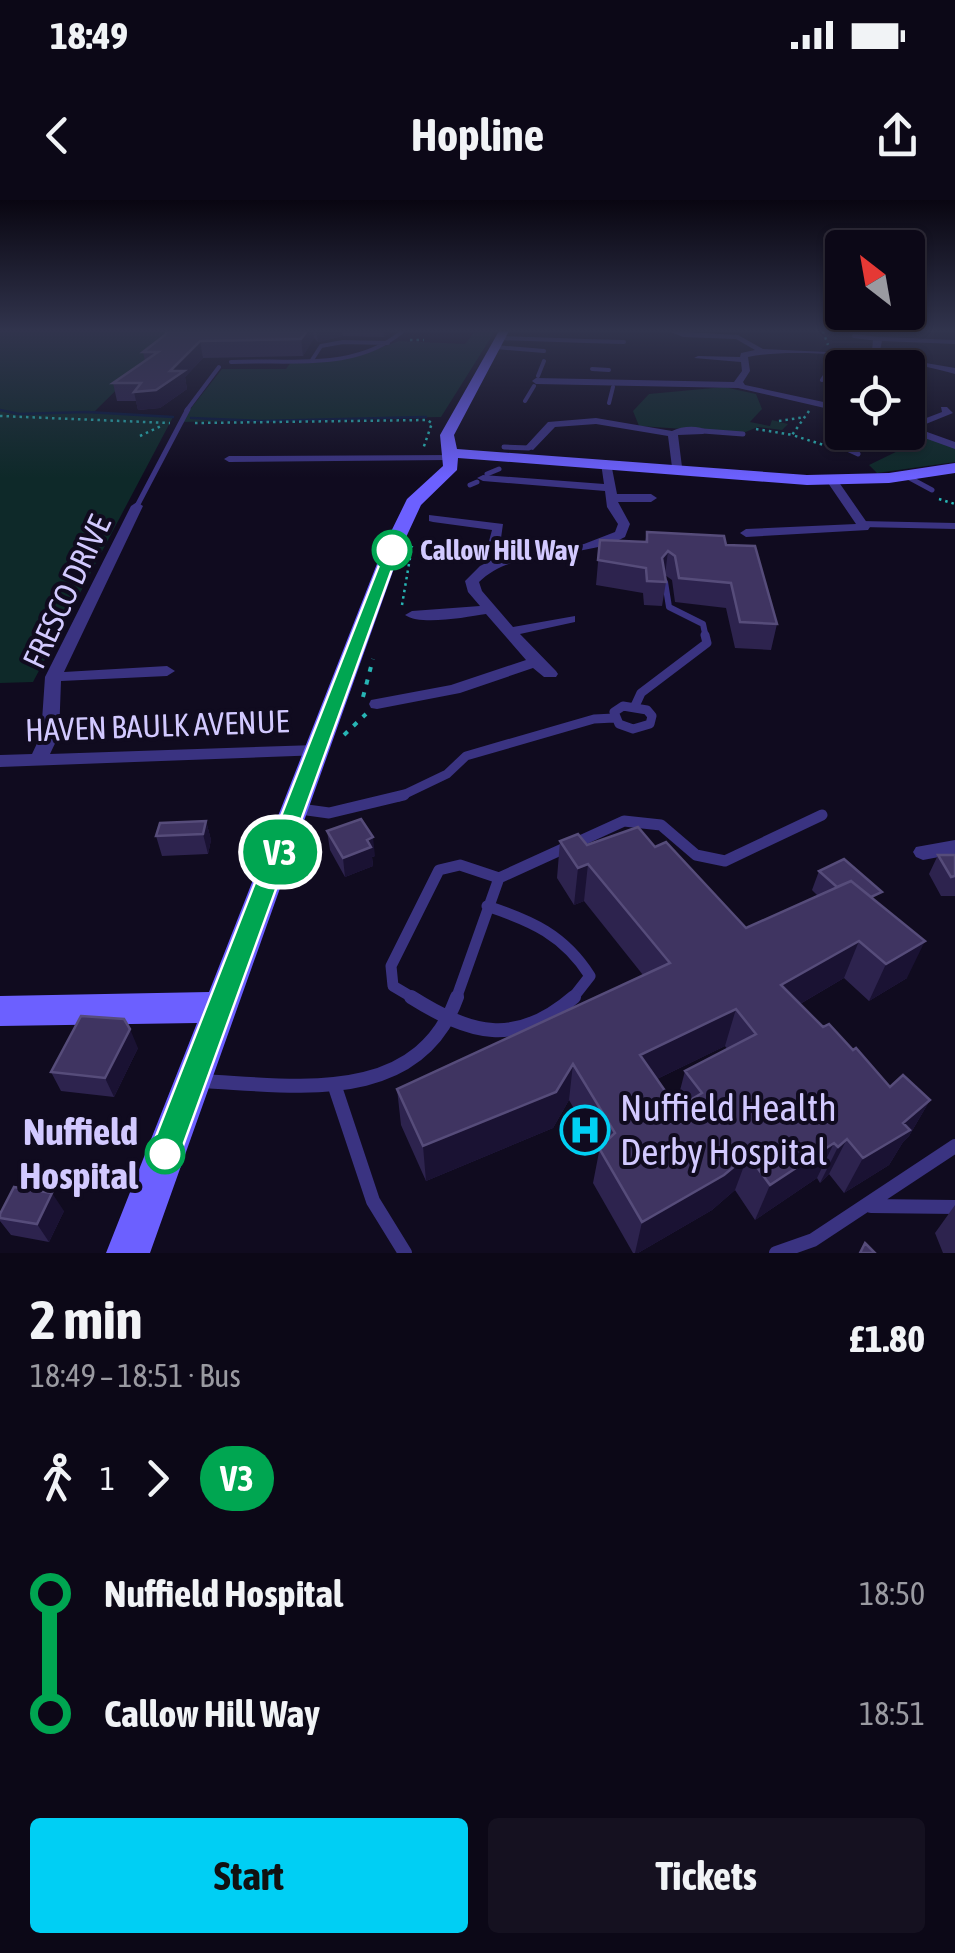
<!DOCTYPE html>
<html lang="en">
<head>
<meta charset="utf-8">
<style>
  body { margin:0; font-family:"Asap Condensed",sans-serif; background:#151120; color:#f1f3f6; height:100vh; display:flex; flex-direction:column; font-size:38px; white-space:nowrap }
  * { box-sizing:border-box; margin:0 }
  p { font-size:32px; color:#9a9aa1 }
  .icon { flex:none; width:55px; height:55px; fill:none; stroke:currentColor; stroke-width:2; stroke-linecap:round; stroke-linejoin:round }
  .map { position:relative; height:1053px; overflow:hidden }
  .details { display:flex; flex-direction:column; background:#0c0817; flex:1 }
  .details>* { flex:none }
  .badge { padding:0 20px; border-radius:32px; font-size:35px; line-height:65px }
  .needle { width:65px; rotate:329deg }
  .controls { position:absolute; left:825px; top:30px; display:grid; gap:20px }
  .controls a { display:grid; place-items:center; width:100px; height:100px; border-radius:10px; background:#0c0817; box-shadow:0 2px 8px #0004,0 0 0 2px #2c2936; font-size:50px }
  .map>.badge { position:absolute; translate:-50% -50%; box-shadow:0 0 0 5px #fff }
  .legs { display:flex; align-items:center; gap:15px; height:110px; padding:0 30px; font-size:32px }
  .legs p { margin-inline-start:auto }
  .headline { display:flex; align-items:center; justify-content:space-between; height:170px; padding:0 30px }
  h1 { font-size:55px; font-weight:700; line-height:75px }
  .action { display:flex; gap:20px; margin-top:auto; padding:20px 30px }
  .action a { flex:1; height:115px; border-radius:10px; background:#00cff4; color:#111; font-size:40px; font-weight:700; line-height:115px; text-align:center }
  .action a+a { background:#151120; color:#f1f3f6 }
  ul { padding:0 30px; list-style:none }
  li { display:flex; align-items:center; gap:35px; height:120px; font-size:38px }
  li i { display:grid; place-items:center; width:15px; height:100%; margin:0 12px; background:currentColor }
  li i::after { content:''; width:25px; height:25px; margin:-12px; border:8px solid; border-radius:50%; background:#0c0817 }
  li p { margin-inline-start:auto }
  li:first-child i { background:linear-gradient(#0000 50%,currentColor 0) }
  li:last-child i { background:linear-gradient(currentColor 50%,#0000 0) }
  .status { display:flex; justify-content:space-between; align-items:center; height:70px; padding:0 50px; background:#0c0817; direction:ltr }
  .status svg { height:28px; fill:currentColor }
  header { display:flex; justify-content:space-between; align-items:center; height:130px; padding:0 30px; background:#0c0817; font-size:45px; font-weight:700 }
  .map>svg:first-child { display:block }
  .green { fill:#0e2929 }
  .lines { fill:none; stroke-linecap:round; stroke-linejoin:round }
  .stream { stroke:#06173d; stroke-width:2.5 }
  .path-far1 { stroke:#27b5b4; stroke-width:2.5; stroke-dasharray:2.5 4; stroke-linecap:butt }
  .path { stroke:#27b5b4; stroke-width:4; stroke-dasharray:5 8; stroke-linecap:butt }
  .lane-far5 { stroke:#3a3381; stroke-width:4 }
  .lane-far4 { stroke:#3a3381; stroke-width:5 }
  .lane-far3 { stroke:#3a3381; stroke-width:6 }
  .lane-far2 { stroke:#3a3381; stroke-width:9 }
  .lane-far1 { stroke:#3a3381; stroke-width:11 }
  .lane { stroke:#3a3381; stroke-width:14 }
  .street { fill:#3a3381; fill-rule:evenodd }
  .secondary { fill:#6c60ff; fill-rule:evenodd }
  .wall { fill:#2d234e; fill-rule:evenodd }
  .shaded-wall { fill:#1a1233 }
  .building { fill:#3f3461; stroke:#564c7a; stroke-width:2.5; fill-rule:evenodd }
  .line-1 { fill:#00a651; stroke:#fff; stroke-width:2.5 }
  .stop-1-dot { fill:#fff; stroke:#00a651; stroke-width:5 }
  .labels { text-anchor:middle; stroke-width:8; stroke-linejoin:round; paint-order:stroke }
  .far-stop-label { font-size:28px; font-weight:bold; fill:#d2c9ff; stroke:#100b1f; text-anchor:start }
  .street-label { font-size:32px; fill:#d2c9ff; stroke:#100b1f }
  .near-poi-label { font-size:38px; fill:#d2c9ff; stroke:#100b1f; text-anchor:start }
  .near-stop-label { font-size:38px; font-weight:bold; fill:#d2c9ff; stroke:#100b1f; text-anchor:end }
</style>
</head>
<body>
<div class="status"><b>18:49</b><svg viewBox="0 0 49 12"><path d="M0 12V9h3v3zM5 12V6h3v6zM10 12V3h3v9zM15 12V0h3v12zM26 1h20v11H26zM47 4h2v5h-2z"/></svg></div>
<header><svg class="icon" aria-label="back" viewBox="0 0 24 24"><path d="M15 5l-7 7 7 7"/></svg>Hopline<svg class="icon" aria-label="share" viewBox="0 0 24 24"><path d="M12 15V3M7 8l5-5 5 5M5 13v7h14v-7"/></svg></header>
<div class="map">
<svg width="955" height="1053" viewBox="0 0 955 1053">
  <rect width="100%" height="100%" fill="#100b1f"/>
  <path class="green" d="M0,131H202L172,135L93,213L173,217L33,482L0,483Z
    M475,131H495L441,217L180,222L222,169H286L291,162L355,157L399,141L465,144Z
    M724,187L756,194L762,209L750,222L770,226L772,220L788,224L782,230L758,227L743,233L639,226L633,211L649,194Z
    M925,237L955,248V262L877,273L869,265L904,248L900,246Z"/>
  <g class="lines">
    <path class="stream" d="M0,210L19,214L87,212L173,217
      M191,218L261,221L426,217"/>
    <path class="path-far1" d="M823,131L828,145
      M410,140H424
      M809,211L792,235L827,246
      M0,216L170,223
      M779,221L805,217
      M195,223L427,220L432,223L423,249
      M756,229L793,235
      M140,236L163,225
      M939,299L955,304
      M402,405L412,346"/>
    <path class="path" d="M363,497L373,459
      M344,535L366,514"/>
    <path class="lane-far5" d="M854,136L878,139
      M586,141L624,142
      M495,147L544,151
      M312,160L321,146L343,142L388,143
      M231,162C291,159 354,172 403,131
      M592,169L609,170
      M538,176L544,161
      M822,180L830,168
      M525,201L534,186
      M609,203L613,187
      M186,211L219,167"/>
    <path class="lane-far4" d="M703,231L743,234
      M504,247L529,248
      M845,248L858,254
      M487,274L499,269
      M906,276L932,290
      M470,285L477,282
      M137,306L188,209"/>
    <path class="lane-far3" d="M861,324L955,326
      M665,382L669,407L703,424L706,438"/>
    <path class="lane-far2" d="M623,506L647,510L652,516L650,524L633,529L619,524L614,512Z
      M635,506L641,493L707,443L705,435
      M399,597L447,574L466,556L594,519L614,518"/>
    <path class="lane-far1" d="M300,609L329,613L404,595
      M487,706C532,721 564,735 590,776L572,799
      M415,799L393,786L391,766L439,670L460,665L499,678
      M456,799L499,678L624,621L661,625L696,655L725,661L822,615"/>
    <path class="lane" d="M411,797C470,834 515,848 574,797
      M200,881C293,885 417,908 457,797
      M335,887L373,1001L405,1053
      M871,1006L955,1007
      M776,1053L813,1040L955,946"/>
    <path class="street" d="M668,131L738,135L763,149L869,154L872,152L873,139L881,137L955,140V144L882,141L879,155L955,168V174C906,159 798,146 748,157L750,171L743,182L745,185L842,206V212L738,188L536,184L532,181L536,178L734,182L742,171L741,162L694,158L698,156L740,157L741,153L755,150L736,139L683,137Z
      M500,136L586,139L590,141L586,143L497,140Z
      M941,207H947L953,213L916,228L955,242V249L908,232V225L942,212Z
      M596,218L672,231C682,226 699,225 708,231L703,234L678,235L682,267L677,270L672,267L668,236L596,224L555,227L533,250L524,248L548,222Z
      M853,232H867L842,247L833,245Z
      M452,255L453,257L448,260L229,262L224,259L229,256Z
      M606,260L611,263L617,294H651L657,298L651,302H618L630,324L625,337C580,361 515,346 479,382L482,391L513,427L575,416V422L520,434L556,471L558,474L556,477H544L533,468L460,493L377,509L371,508L369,504L371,500L451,485L526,460L486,414C466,417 421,426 405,415L412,411L480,406L468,392L465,381L480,366L496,358L488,345L492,330L433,322L429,321V315L503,324L500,345L508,355L584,344L615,332L618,324L607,307L605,291L483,281L477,278L483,275L604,284L601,263Z
      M832,277L836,278L870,327L868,330L746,337L740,333L746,329L856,324L826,280Z
      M137,302L143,306L64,472L167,466L175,471L167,476L61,481L59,535L50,554L316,545L325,551L322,555L0,567V555L32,554L41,535L45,477L131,306Z
      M955,640V654L923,660L916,657L913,652L916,647Z"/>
    <path class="secondary" d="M499,131H509L454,235L457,249L807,275L889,273L955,263V273L889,283L807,285L458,258L457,270L421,305L402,346L150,1053H106L197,823L0,826V796L209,792L384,346L407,299L443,266L440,235Z"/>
  </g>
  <path class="wall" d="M167,131H394L384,137L343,136L318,142L314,138L303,156L203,158L185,177L187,189L160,208L138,210L136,201H117L113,183L145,161L143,152L165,135Z
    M853,150V168H842V179L834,178L837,166L842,165L837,163L840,151Z
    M647,332L726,345L777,424L771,450L735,448L726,408L675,402L672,380L665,375L666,382L662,406L644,405L643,393L596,385L600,340L645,342Z
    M206,621L211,640L208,654L162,656L156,636Z
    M327,631L375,656L372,657L373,666L345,677L330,650Z
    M560,641L587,645L655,647L746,728L818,696L812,690L819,671L878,702L907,778L869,801L844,778L800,804L823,827L853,850L890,887L930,900L909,936L903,942L889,965L844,993L829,974L820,983L817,978L755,1020L735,990L712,1010L638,1053H633L593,983L599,952L569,900L553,928L426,981L401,925L397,889L643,775L584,701L574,705L557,678ZM725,846L727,849L685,871L676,906L657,879Z
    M938,655H955V696H941L929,674Z
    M138,848L114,897L61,891L51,872Z
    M955,1005V1053H943L935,1033Z
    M64,1011L49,1042L11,1035L0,1021V1014Z"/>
  <path class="shaded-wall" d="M307,131H313L314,138L303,156L301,139Z
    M316,131H342L343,136L318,142Z
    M383,131H394L384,137Z
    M200,141L203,158L185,177L187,189L160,208L138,210L134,192L170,171Z
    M668,351L665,375L658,382L662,358Z
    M206,621L211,640L208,654L203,634Z
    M373,637L375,656L372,657L373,666L345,677L343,658L367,640Z
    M588,664L584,701L574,705L578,668Z
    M859,741L844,778L769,822L781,785Z
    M925,741L907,778L869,801L886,764Z
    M736,809L725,846L632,891L640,855Z
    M130,829L138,848L114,897L105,878Z
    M573,864L569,900L553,928L426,981L423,946Z
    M930,900L909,936L903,942L889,965L844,993L863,958Z
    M847,939L829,974L820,983L838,947Z
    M834,943L817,978L755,1020L770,985Z
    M748,955L735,990L712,1010L638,1053H635L642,1022Z
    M52,993L64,1011L49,1042L37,1024Z"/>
  <path class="building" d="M167,131H307L301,139L200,141L170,171H184L156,190L134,192L141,183H113L158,152H143L165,135Z
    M853,150V168L837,166L849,162L848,154L840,151Z
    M647,332L724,336L726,345L755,346L777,424L740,422L731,383L679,378L675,356L668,351L662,358L666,382L647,381L646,368L598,360L600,340L647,342Z
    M361,619L373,637L367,640L371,647L343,658L327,631Z
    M206,621L203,634L156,636L160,623Z
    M638,627L655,647L666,642L746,728L851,681L925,741L886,764L859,741L781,785L823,827L829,824L853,850L856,848L890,887L903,875L930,900L903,923L910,930L863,958L847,939L838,947L834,943L770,985L748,955L724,975L642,1022L599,948L615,933L573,864L556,892L423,946L397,889L670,763L588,664L578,668L560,641L578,634L587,645ZM736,809L756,834L685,871L702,893L677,908L640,855Z
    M938,655H955V676L951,677Z
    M844,659L882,692L871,697L851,681L837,687L819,671Z
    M81,816L124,819L130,829L105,878L51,872Z
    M14,987L52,993L37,1024L0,1018V1014Z
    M865,1043L875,1053H860Z"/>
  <linearGradient id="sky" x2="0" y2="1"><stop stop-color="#090611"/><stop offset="0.47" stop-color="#31344d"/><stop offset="1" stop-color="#31344d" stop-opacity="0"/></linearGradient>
  <rect width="955" height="278" fill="url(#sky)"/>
  <path class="line-1" d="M392,345L399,350L180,954L176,965L165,969L154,965L149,954L385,350Z"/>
  <defs>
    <g id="hospital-ring" transform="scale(2.5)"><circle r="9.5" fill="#100b1f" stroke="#00cff4" stroke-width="1.5"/><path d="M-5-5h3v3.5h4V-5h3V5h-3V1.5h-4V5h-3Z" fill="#00cff4"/></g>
  </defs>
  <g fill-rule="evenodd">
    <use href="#hospital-ring" x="585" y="930"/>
  </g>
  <g class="stop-1-dot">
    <circle cx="392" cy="350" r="18"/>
    <circle cx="165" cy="954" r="18"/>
  </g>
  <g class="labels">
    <g class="far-stop-label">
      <text x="420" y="360">Callow Hill Way</text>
    </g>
    <g class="street-label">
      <text transform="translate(67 392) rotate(-65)" y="11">FRESCO DRIVE</text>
      <text transform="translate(157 526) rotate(-2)" y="11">HAVEN BAULK AVENUE</text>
    </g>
    <g class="near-poi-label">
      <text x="620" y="921">Nuffield Health<tspan x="620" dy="44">Derby Hospital</tspan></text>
    </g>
    <g class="near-stop-label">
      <text x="138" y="945">Nuffield<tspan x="138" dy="44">Hospital</tspan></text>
    </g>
  </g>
</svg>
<div class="controls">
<a><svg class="needle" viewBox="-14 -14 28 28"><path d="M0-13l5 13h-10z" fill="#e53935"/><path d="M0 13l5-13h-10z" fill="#9a9aa1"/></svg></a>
<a><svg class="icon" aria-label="locate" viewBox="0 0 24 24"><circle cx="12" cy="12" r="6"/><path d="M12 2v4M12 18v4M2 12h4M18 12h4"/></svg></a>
</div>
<b class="badge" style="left:280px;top:652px;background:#00a651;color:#fff">V3</b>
</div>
<section class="details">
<div class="headline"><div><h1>2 min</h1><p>18:49 – 18:51 · Bus</p></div><b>£1.80</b></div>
<div class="legs"><svg class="icon" aria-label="walk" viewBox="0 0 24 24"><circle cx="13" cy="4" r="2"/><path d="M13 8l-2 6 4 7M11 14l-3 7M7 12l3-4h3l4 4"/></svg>1<svg class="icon" aria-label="forward" viewBox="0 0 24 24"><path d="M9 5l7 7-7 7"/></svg><b class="badge" style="background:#00a651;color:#fff">V3</b></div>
<ul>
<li><i style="color:#00a651"></i><b>Nuffield Hospital</b><p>18:50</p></li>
<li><i style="color:#00a651"></i><b>Callow Hill Way</b><p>18:51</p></li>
</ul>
<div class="action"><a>Start</a><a>Tickets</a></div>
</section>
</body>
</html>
